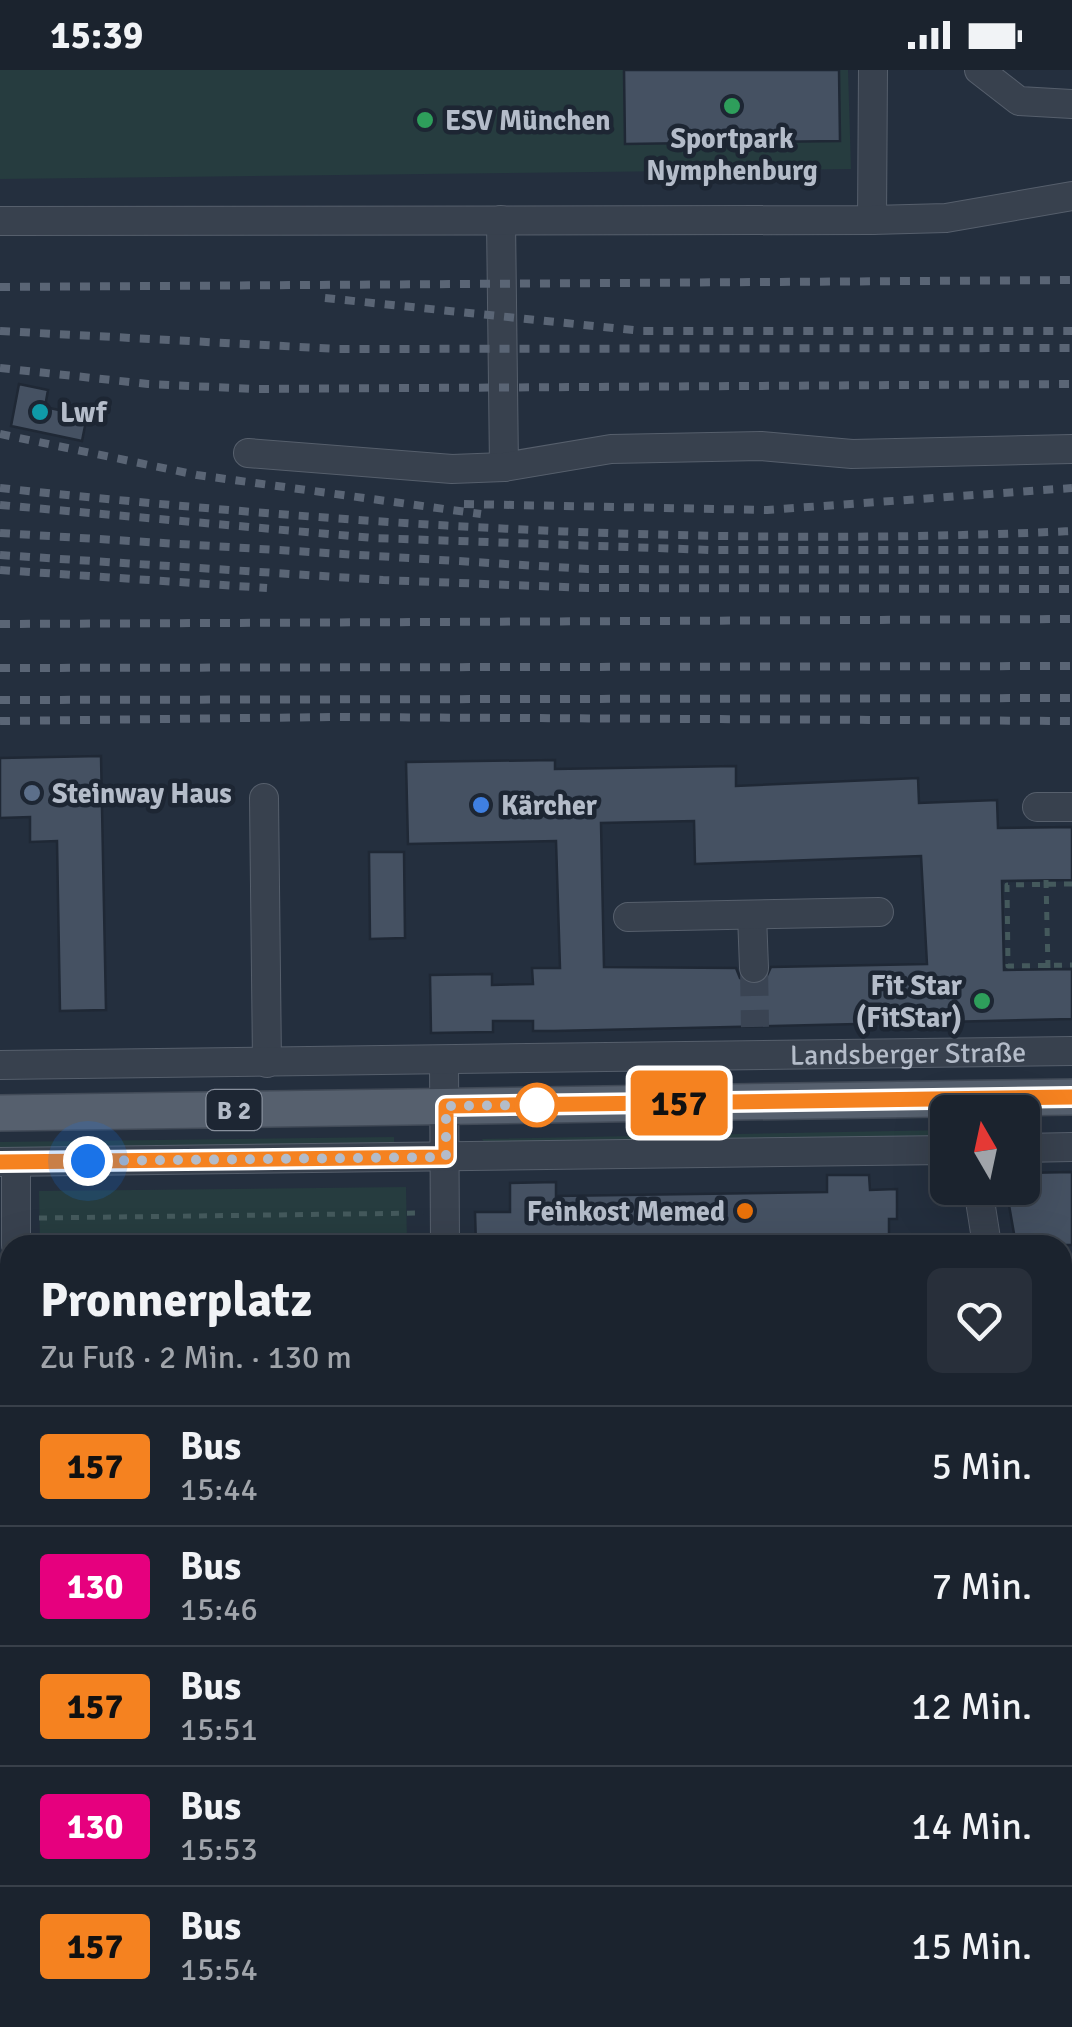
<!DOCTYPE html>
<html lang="de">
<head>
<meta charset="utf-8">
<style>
  body { margin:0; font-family:Signika,sans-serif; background:#282f3a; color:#f1f3f6; height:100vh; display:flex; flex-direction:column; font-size:38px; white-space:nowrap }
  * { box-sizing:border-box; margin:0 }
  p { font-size:32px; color:#a0a4aa }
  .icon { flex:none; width:55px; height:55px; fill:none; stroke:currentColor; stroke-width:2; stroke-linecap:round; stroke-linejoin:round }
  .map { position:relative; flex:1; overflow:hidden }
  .sheet { position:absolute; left:0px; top:1165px; width:1072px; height:792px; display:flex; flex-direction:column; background:#1b232e; border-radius:30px 30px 0 0; box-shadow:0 10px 40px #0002,0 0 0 2px #39404a }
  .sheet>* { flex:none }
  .badge { padding:0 20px; border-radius:8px; font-size:35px; line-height:65px }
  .needle { width:65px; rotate:351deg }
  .tools { position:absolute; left:930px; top:1025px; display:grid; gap:20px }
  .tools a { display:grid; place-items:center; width:110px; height:110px; border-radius:15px; background:#1b232e; box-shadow:0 10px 40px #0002,0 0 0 2px #39404a; font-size:50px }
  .you { position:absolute; width:50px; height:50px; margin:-25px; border:8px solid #fff; border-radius:50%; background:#1a73e8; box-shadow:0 0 0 15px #1a73e833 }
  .map>.badge { position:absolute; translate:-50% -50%; box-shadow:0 0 0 5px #fff }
  .round { display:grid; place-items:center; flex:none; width:105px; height:105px; border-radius:15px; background:#282f3a }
  .headline { display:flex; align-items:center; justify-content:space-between; height:170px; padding:0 40px }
  h1 { font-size:48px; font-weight:700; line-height:75px }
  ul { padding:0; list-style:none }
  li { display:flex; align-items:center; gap:30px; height:120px; padding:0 40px; border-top:2px solid #39404a }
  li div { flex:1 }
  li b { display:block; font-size:38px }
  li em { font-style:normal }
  li .badge { min-width:110px; font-weight:700; text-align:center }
  .status { display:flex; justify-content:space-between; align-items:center; height:70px; padding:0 50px; background:#1b232e; direction:ltr }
  .status svg { height:28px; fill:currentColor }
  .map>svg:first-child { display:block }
  .green { fill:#263c3f }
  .building { fill:#455162; stroke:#1f2835; stroke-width:2.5; fill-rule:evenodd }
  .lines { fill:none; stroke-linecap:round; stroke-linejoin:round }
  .minor-tunnel { stroke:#3a4453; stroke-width:28; stroke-dasharray:28 14; stroke-linecap:butt }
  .minor-casing { stroke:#565f6c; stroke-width:30 }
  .major-casing { stroke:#414a57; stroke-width:38 }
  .path { stroke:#44595c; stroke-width:5; stroke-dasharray:8 8; stroke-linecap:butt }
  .minor { stroke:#38414e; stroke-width:28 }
  .major { stroke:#56606e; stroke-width:35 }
  .rail { stroke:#5a6575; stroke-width:8; stroke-dasharray:10 10; stroke-linecap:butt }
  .line-casing { stroke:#fff; stroke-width:22 }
  .line { stroke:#f58220; stroke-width:15 }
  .walk { stroke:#b4bcc9; stroke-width:10; stroke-dasharray:0 18 }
  .leisure-dot { fill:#2e9e5b; stroke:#1d2633; stroke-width:4 }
  .culture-dot { fill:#0f9aa8; stroke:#1d2633; stroke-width:4 }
  .service-dot { fill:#5c6f8a; stroke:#1d2633; stroke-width:4 }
  .shop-dot { fill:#3f7fe0; stroke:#1d2633; stroke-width:4 }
  .stop-dot { fill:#fff; stroke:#f58220; stroke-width:5 }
  .food-dot { fill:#e8710a; stroke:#1d2633; stroke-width:4 }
  .labels { text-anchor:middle; stroke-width:9; stroke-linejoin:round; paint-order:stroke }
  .shield { fill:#1d2633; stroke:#878f9c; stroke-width:2.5 }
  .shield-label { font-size:25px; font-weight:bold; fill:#b4bcc9 }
  .poi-label { font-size:28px; font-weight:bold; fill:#b4bcc9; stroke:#1d2633; text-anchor:start }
  .street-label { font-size:28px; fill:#b4bcc9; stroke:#1d2633 }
</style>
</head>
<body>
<div class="status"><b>15:39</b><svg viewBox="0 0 49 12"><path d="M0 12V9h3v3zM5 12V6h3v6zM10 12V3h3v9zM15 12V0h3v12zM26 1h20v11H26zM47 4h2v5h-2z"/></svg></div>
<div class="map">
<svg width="1072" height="1957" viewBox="0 0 1072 1957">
  <rect width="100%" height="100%" fill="#242f3e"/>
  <path class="green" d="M0,0H848L851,99L0,109Z
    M948,1060L947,1066L484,1072L482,1069Z
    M394,1067V1074L0,1079V1072Z
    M406,1117L407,1175H40L39,1121Z
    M1072,1429V1554L1063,1506V1430Z"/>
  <path class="building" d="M624,0H839L840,71L625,74Z
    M19,314L48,320L45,337L87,346L82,371L11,356Z
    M101,686L106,940L60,941L57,771L30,772V747L0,748V688Z
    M555,690V699L736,696V716L918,708L919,733L997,730L998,758L1072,757V810L1002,811L1004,900L1072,899V949L554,961H533V951H493V962L431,963L430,905L492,904V915L533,914L532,898H560L556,771L408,774L406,692ZM694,751L695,794L921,786L927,894L771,897L764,912L754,915L740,908L736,898L604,897L601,753Z
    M369,782H404L405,868L370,869Z
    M1072,1102V1175H1016L1006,1118H1022V1103Z
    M827,1105H869L870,1120L897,1119V1149H889V1175H828V1170L476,1175L475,1142H510V1113L556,1112V1126L827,1122Z"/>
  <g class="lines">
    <path class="minor-tunnel" d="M754,898L755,957"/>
    <g class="minor-casing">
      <g id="minor">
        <path d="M979,0L1019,31L1072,34"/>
        <path d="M501,150L504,397"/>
        <path d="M872,150L873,0"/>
        <path d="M0,151L872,150L946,148L1072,126"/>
        <path d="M248,383L452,399L504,397L611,379L761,376L852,384L1072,379"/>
        <path d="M264,728L267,993"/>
        <path d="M1037,737H1072"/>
        <path d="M752,845L754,898"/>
        <path d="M628,847L879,842"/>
        <path d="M444,991L445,1175"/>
        <path id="s1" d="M0,995L1072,981"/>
        <path d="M1022,1078L1072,1077"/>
        <path d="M0,1092L948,1080"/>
        <path d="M16,1092V1175"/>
        <path d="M978,1118L987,1175"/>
        <path d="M1062,1632L1072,1686"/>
        <path d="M1062,1744L1072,1742"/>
        <path d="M0,1821H10"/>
        <path d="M21,1948V1957"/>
        <path d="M284,1948V1957"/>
        <path d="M486,1948V1957"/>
        <path d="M884,1948L885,1957"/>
      </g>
    </g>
    <g class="major-casing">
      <path id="major" d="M0,1043L1072,1027"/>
    </g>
    <path class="path" d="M1046,810L1048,899
      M1072,814L1007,815L1008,896L1072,895
      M39,1148L423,1143
      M0,1873L10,1869"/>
    <use href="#minor" class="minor"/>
    <use href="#major" class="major"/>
    <path class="rail" d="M0,217L1072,210
      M325,228L642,261H1072
      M0,261L339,279L1072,278
      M0,298L148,314L255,319L1072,314
      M0,364L197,405L481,444
      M0,418C355,456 715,478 1072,461
      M464,434L767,440L1072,418
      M0,435L374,468L711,480H1072
      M0,463L588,499L1072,500
      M0,485L383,510L588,518L1072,519
      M0,500L267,518
      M0,554L1072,549
      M0,598L1072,596
      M0,630L1072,628
      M0,651L332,647L1072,651"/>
  </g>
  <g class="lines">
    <g class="line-casing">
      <path id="line" d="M0,1092L446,1087V1036L1072,1027"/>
    </g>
    <use href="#line" class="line"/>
    <path class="walk" d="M88,1091L446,1087V1036L537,1035"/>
  </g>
  <g class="leisure-dot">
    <circle cx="732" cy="36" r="10"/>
    <circle cx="425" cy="50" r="10"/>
    <circle cx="982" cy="931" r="10"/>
  </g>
  <circle class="culture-dot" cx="40" cy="342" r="10"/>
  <circle class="service-dot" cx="32" cy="723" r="10"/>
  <circle class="shop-dot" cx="481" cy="735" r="10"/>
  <circle class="stop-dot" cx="537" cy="1035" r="20"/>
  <circle class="food-dot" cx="745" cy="1141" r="10"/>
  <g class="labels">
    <rect class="shield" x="206.5" y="1020" width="55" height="40" rx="8"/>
    <g class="shield-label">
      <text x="234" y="1049">B 2</text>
    </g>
    <g class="poi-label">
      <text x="445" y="60">ESV München</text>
      <text x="732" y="78" text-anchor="middle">Sportpark<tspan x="732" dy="32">Nymphenburg</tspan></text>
      <text x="60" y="352">Lwf</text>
      <text x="52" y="733">Steinway Haus</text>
      <text x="501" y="745">Kärcher</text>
      <text x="962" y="925" text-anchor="end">Fit Star<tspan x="962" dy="32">(FitStar)</tspan></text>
      <text x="725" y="1151" text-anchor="end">Feinkost Memed</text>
    </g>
    <g class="street-label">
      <text dy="10" stroke="none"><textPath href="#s1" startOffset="908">Landsberger Straße</textPath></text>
    </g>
  </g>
</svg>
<div class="tools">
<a><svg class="needle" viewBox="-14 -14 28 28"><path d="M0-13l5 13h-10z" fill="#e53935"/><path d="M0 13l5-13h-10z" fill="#a0a4aa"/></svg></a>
</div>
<div class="you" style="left:88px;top:1091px"></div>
<b class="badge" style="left:679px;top:1033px;background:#f58220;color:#111">157</b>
<section class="sheet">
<div class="headline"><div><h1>Pronnerplatz</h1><p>Zu Fuß · 2 Min. · 130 m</p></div><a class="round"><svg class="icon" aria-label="heart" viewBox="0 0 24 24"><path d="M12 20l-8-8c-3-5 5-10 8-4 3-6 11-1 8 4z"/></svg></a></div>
<ul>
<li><span class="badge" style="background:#f58220;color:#111">157</span><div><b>Bus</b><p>15:44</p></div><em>5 Min.</em></li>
<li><span class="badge" style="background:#e6007e;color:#fff">130</span><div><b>Bus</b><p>15:46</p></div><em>7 Min.</em></li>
<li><span class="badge" style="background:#f58220;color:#111">157</span><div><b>Bus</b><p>15:51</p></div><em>12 Min.</em></li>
<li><span class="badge" style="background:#e6007e;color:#fff">130</span><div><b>Bus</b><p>15:53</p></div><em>14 Min.</em></li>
<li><span class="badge" style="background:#f58220;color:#111">157</span><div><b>Bus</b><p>15:54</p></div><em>15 Min.</em></li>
</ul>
</section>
</div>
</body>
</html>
